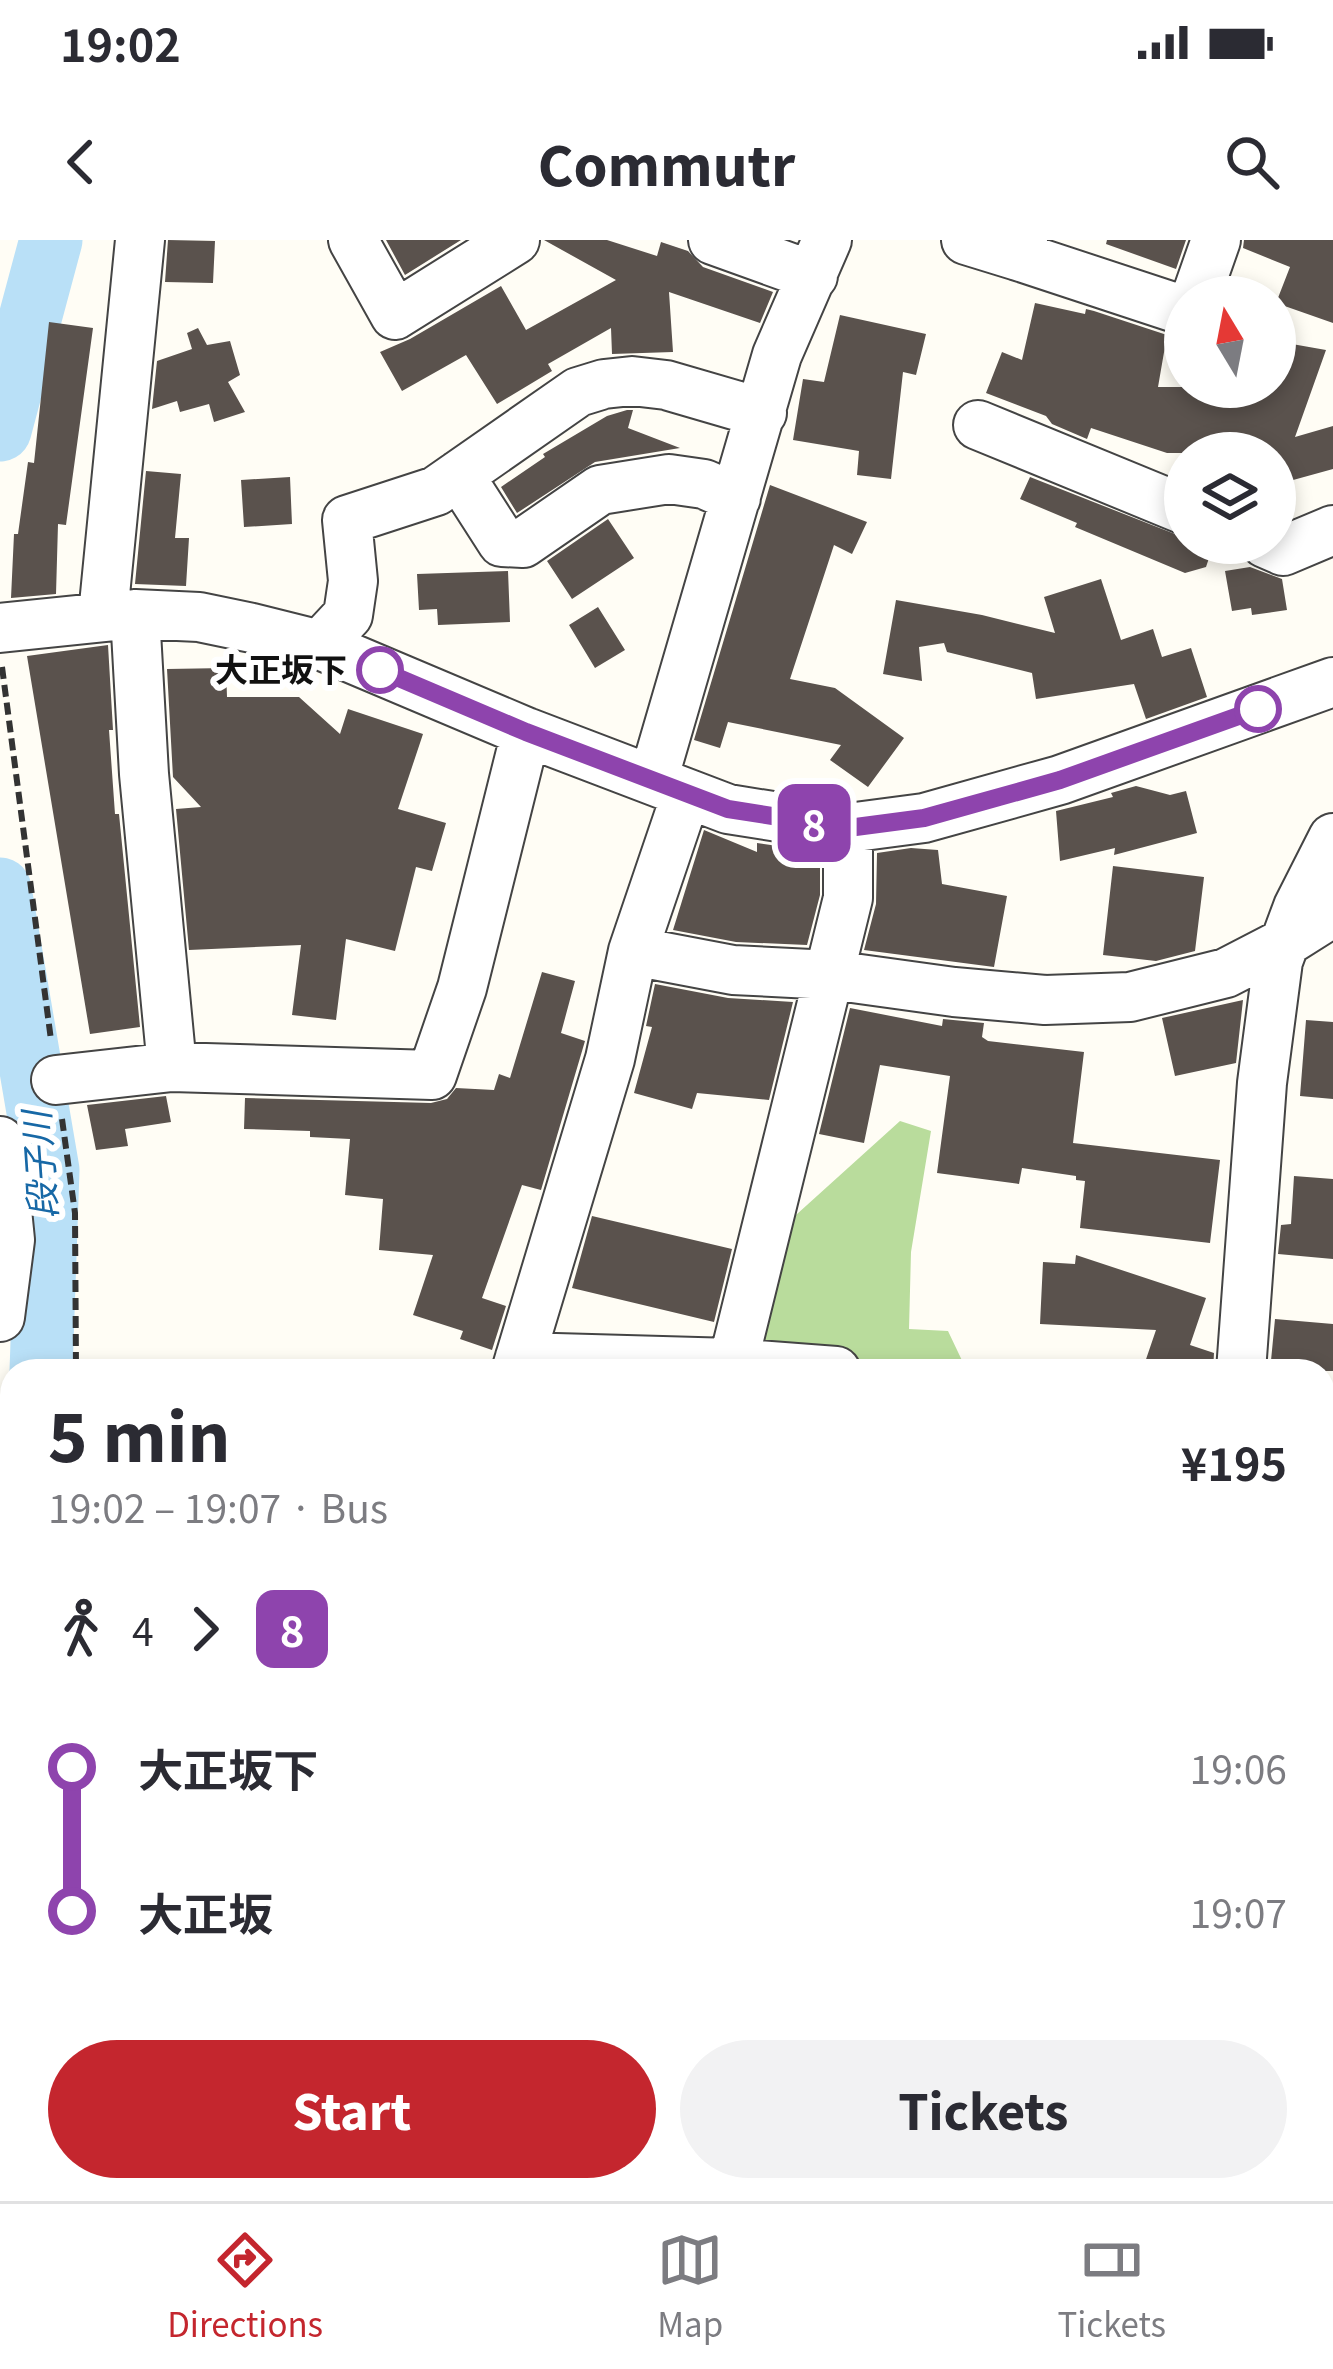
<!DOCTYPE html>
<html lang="en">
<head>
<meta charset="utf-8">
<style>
  body { margin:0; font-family:Georgia,"Noto Sans JP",serif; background:#f2f2f3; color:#2b2b33; height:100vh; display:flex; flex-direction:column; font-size:45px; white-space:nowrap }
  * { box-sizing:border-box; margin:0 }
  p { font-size:39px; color:#7c7c81 }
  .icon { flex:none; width:66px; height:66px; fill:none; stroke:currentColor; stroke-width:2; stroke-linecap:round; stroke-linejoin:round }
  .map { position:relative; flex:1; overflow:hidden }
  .details { position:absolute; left:0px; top:1119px; width:1335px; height:843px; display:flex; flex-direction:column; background:#fff; border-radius:36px 36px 0 0; box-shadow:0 6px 18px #0003 }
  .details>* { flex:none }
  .badge { padding:0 24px; border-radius:18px; font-size:42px; line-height:78px }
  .needle { width:78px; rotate:350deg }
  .tools { position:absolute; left:1164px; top:36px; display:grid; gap:24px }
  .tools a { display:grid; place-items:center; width:132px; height:132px; border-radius:50%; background:#fff; box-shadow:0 6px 18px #0003; font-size:60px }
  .map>.badge { position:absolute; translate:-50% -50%; box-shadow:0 0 0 6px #fff }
  .legs { display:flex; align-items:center; gap:18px; height:132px; padding:0 48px; font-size:39px }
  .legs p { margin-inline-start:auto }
  .headline { display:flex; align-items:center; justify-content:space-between; height:204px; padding:0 48px }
  h1 { font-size:66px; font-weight:800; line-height:90px }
  .primary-button { display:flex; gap:24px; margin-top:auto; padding:24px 48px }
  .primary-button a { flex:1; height:138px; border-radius:72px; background:#c4262e; color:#fff; font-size:48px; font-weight:800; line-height:138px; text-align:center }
  .primary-button a+a { background:#f2f2f3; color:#2b2b33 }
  ul { padding:0 48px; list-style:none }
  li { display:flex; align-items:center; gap:42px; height:144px; font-size:45px }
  li i { display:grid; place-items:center; width:18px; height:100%; margin:0 15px; background:currentColor }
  li i::after { content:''; width:30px; height:30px; margin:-15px; border:9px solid; border-radius:50%; background:#fff }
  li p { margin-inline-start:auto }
  li:first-child i { background:linear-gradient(#0000 50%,currentColor 0) }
  li:last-child i { background:linear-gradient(currentColor 50%,#0000 0) }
  .status { display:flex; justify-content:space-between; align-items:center; height:84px; padding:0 60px; background:#fff; direction:ltr }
  .status svg { height:33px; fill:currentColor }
  header { display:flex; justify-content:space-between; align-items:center; height:156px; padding:0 48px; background:#fff; font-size:54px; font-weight:800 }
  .tabs { display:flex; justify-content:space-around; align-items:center; height:168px; border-top:3px solid #e1e1e2; background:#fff; font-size:33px; color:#7c7c81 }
  .tabs a { display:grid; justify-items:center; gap:6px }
  .tabs .active { color:#c4262e }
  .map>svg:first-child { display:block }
  .green { fill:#d5ebbd }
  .forest { fill:#b9dc9c }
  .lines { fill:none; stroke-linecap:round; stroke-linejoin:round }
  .stream { stroke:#3f96cf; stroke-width:10 }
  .river { stroke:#b9e0f7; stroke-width:63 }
  .building { fill:#5a524d }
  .minor-casing { stroke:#444; stroke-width:52 }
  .path { stroke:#333; stroke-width:6; stroke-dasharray:12 6; stroke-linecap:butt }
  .minor { stroke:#fff; stroke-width:48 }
  .line-1-casing { stroke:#fff; stroke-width:27 }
  .line-1 { stroke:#8e44ad; stroke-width:18 }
  .stop-1-dot { fill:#fff; stroke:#8e44ad; stroke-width:6 }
  .labels { text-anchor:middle; stroke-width:12; stroke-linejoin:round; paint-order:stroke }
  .stop-label { font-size:33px; font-weight:bold; fill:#111; stroke:#fff; text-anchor:end }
  .water-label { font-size:36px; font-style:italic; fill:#1768a6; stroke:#fff }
</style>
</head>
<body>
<div class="status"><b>19:02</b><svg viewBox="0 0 49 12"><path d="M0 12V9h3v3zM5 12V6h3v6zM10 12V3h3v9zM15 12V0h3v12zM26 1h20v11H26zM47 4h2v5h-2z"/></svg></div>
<header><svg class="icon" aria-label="back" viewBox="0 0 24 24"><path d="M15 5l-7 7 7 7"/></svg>Commutr<svg class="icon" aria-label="search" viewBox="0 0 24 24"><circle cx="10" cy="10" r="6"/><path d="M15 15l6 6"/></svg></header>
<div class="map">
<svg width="1333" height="1961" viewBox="0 0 1333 1961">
  <rect width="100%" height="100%" fill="#fffdf5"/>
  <path class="green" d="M1323,1423L1333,1424V1909L1323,1910Z
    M972,1950H1161C1104,1961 1029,1961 972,1950Z"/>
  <path class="forest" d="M900,881L931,891L911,1012L909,1089L948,1091L967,1131H743L776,993Z
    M891,1950H1041L1034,1961H930Z"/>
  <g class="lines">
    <path class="stream" d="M0,1922L12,1906"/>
    <path class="river" d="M0,190L51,0
      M0,649L48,930L41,1131
      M0,1340L12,1293"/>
  </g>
  <path class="building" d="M168,0L215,1L213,43L165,42Z
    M386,0H461L405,35Z
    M544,0H607L657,16L661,2L688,11L703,27L773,52L760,83L669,52L673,112L612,114L611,88L548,124L552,131L497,164L466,115L402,151L380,112L410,99L501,46L526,90L616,40Z
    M1107,0H1186L1176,29L1106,4Z
    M1244,0H1333V83L1276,63L1290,27L1243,8Z
    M1035,63L1085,74L1086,69L1094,71L1167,95L1158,147H1275V101L1326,110L1295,197L1333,186V229L1275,245V213H1167L1091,188L1087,199L1052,184L1046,176L986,153L1002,112L1022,120Z
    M840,75L926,94L916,135L903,132L891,239L857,235L859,211L793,200L803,139L824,142Z
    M49,82L93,88L66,285L58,284L56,354L11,358L14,294H18L28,222L34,223Z
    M198,88L207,105L230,101L240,135L228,142L245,172L214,182L209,164L180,172L177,161L152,169L157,121L192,109L187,93Z
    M627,170H633L628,188L680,208L595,222L517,273L501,247L545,217L543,214L607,176Z
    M146,231L181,234L175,298H189L186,346L135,344Z
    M290,237L292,284L244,287L241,240Z
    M1030,237L1185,298V303H1214L1206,327L1185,333L1075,287L1077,283L1020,259Z
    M770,245L867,282L852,314L834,305L790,439L835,448L904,498L868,547L830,520L841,505L728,482L720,508L694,500Z
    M608,279L634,318L572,359L547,321Z
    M1250,327L1282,339L1287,370L1252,375L1251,368L1232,371L1225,331Z
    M508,331L510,382L438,385L437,369L419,370L417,334Z
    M1101,339L1121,400L1153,389L1162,417L1191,408L1207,457L1146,479L1134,444L1036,459L1032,433L947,412L944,403L919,407L922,441L883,434L896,360L982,375L1055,393L1044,357Z
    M598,367L625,410L595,428L569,385Z
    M108,405L113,490H109L115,574H119L140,787L90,794L27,416Z
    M226,428L227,457H299L340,494L348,469L423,494L398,569L446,583L432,631L416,627L395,711L346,699L336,780L292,775L301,705L189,710L176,569L201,567L173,537L167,429Z
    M1136,546L1170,555L1186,551L1197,593L1114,615L1115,608L1060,621L1056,571L1113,557L1111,553Z
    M704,590L757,612V603L820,612V655L807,705L736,702L673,690Z
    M911,608L938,610L942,644L1007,656L994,727L864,710L876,664L877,613Z
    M1113,626L1204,637L1195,711L1156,721L1103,715Z
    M542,732L575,741L561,793L585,801L541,950L522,945L482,1058L506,1066L492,1110L460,1099L463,1091L413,1075L433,1015L379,1010L383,959L345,955L350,899L310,897V891L244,889L245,858L431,863L447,859L456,848L494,850L499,834L510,838Z
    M655,744L728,758L793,762L769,860L697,853L692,869L634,853L652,787L646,786Z
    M1243,760L1236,823L1175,836L1162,778Z
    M850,768L942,786L943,779L984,783L982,797L988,801L1084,812L1073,903L1220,920L1210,1003L1080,988L1085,941L1076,940V936L1022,928L1019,944L937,933L950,836L880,825L864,903L819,894Z
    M1306,780L1333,782V859L1300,856Z
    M166,856L171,882L125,889L128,906L96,910L87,865Z
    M1294,936L1333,939V1019L1278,1014L1281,985L1291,984Z
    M592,976L732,1009L714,1082L572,1048Z
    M1076,1015L1206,1058L1190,1105L1214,1113L1213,1131H1142L1156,1090L1040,1084L1043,1022L1075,1024Z
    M1275,1079L1333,1084V1131H1270Z"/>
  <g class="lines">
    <g class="minor-casing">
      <path id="minor" d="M353,0L395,75L515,0
        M713,0L813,36
        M966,0L1018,16
        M1023,0L1018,16L1185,71
        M1196,57L1216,0
        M978,185L1185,270
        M459,235L502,302L523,303L600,250L669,239L704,244L736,258
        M1265,303L1283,311L1333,290
        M135,374L144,534L172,827L432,835L462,748L526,492
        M103,375L140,0
        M0,388L135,374L199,377L252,388L320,405L526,492L728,569L848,588L924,578L1060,540L1333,442
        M320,405L348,375L353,341L347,280L436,251L578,152L604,144L632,141L666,145L762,173
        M653,540L777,115L827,0
        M633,711L733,730L831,735L954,752L1045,760L1130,757L1226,733L1284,703L1333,672
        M56,840L172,827
        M0,901L10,1000L0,1077
        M520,1117L733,1123L836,1131
        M516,1131L610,819L633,711L686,555
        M731,1131L848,658V588
        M1241,1131L1262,843L1278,721L1298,667L1333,598
        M1323,1178L1333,1179
        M0,1526L12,1545
        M0,1675L12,1646
        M1323,1803H1333
        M1323,1932L1333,1935
        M262,1950L270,1961
        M349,1950V1961
        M606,1950L607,1961
        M765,1961H798
        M1196,1961L1220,1950"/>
    </g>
    <path class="path" d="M2,427L51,800
      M62,879L75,973L76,1131
      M1323,1392L1333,1394
      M6,1486L12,1461"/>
    <use href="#minor" class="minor"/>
  </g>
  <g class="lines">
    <g class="line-1-casing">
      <path id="line-1" d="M380,430L526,492L728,569L848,588L924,578L1060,540L1258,469"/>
    </g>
    <use href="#line-1" class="line-1"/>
  </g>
  <g class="stop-1-dot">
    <circle cx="380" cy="430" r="21"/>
    <circle cx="1258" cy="469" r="21"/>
  </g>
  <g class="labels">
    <g class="stop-label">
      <text x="347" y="442">大正坂下</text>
    </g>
    <g class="water-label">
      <text transform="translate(40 925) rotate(-94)" y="13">段子川</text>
    </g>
  </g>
</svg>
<div class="tools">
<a><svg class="needle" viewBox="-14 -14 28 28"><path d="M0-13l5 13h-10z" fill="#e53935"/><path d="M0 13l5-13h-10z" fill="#7c7c81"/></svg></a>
<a><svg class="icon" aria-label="layers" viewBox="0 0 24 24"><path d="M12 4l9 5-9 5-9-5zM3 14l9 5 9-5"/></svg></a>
</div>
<b class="badge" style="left:814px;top:583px;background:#8e44ad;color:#fff">8</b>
<section class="details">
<div class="headline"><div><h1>5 min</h1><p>19:02 – 19:07 · Bus</p></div><b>¥195</b></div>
<div class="legs"><svg class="icon" aria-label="walk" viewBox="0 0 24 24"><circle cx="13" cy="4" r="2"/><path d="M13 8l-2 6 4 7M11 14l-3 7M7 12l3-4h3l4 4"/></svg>4<svg class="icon" aria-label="forward" viewBox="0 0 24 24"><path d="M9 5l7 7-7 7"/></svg><b class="badge" style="background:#8e44ad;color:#fff">8</b></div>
<ul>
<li><i style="color:#8e44ad"></i><b>大正坂下</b><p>19:06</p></li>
<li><i style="color:#8e44ad"></i><b>大正坂</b><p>19:07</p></li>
</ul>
<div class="primary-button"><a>Start</a><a>Tickets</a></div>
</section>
</div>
<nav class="tabs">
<a class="active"><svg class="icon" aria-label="directions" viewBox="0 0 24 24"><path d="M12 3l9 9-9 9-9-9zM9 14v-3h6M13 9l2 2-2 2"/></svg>Directions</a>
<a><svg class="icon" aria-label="map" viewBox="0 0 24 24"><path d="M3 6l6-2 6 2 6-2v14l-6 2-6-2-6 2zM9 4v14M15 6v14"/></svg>Map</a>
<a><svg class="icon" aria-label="tickets" viewBox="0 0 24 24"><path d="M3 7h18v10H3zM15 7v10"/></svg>Tickets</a>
</nav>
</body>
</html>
